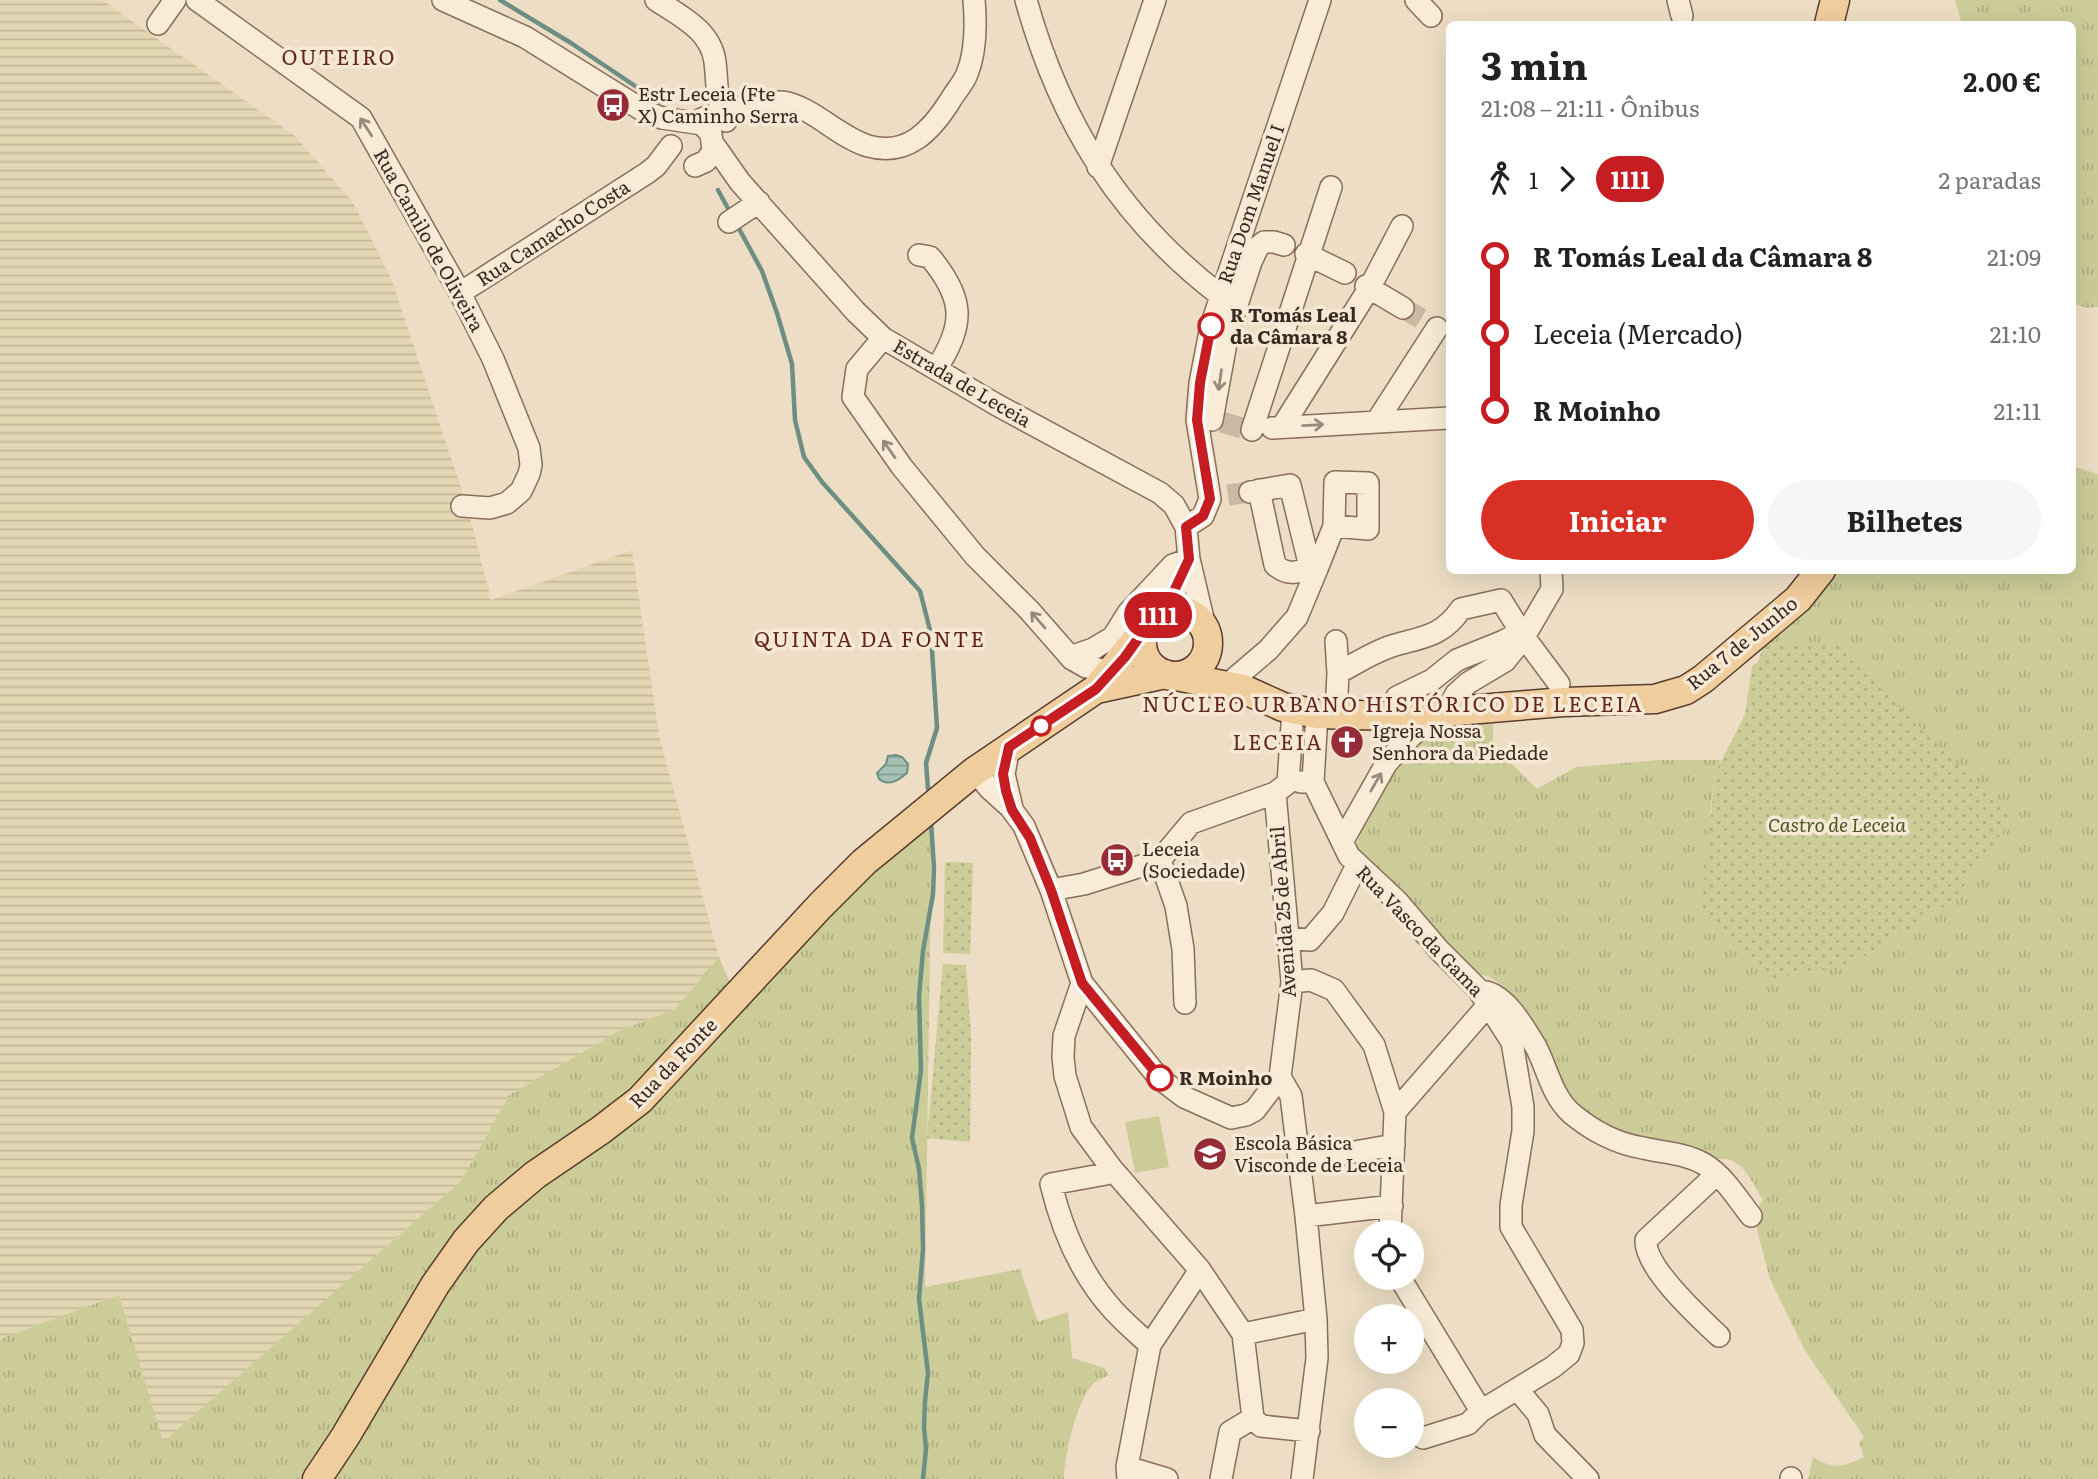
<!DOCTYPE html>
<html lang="pt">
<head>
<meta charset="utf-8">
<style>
  body { margin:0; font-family:Literata,serif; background:#f6f6f6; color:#222; height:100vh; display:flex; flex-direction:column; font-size:26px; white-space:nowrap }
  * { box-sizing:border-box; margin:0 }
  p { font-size:23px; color:#767676 }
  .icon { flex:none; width:38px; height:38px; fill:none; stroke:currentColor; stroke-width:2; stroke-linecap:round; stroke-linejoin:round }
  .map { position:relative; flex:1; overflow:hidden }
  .panel { position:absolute; left:1446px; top:21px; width:630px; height:553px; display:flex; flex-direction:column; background:#fff; border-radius:10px; box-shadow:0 7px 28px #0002 }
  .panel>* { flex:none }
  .badge { padding:0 14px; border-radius:23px; font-size:24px; line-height:46px }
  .controls { position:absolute; left:1354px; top:1220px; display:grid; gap:14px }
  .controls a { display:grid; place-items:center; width:70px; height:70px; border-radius:50%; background:#fff; box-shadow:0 7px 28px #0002; font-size:35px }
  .map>.badge { position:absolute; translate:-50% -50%; box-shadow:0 0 0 4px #fff }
  .legs { display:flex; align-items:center; gap:10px; height:77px; padding:0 35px; font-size:23px }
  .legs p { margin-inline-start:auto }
  .headline { display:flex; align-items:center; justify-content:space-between; height:119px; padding:0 35px }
  h1 { font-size:38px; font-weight:700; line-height:52px }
  .primary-button { display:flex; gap:14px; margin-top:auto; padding:14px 35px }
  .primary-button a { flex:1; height:80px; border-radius:42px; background:#d93025; color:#fff; font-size:28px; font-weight:700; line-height:80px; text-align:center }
  .primary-button a+a { background:#f6f6f6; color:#222 }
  ul { padding:0 35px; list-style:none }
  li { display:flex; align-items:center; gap:24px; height:77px; font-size:26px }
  li i { display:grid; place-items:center; width:10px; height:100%; margin:0 9px; background:currentColor }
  li i::after { content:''; width:18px; height:18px; margin:-9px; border:5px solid; border-radius:50%; background:#fff }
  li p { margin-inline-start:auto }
  li:first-child i { background:linear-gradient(#0000 50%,currentColor 0) }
  li:last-child i { background:linear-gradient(currentColor 50%,#0000 0) }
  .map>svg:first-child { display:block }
  .farmland { fill:url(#farmland-rules) }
  .grass { fill:url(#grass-tufts) }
  .park { fill:url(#park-dots) }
  .pitch { fill:#cbcc98 }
  .water { fill:url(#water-rules); stroke:#6d8f83; stroke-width:2 }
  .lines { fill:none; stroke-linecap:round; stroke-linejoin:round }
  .stream { stroke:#6d8f83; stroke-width:4.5 }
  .minor-tunnel { stroke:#c9b9a3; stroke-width:21; stroke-dasharray:21 10; stroke-linecap:butt }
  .minor-casing { stroke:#886e5b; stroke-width:24 }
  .major-casing { stroke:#563d2f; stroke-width:31 }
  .minor { stroke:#f8ebd7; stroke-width:21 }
  .major { stroke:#f0cd9d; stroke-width:28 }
  .oneway { stroke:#988a7b }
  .line-1-casing { stroke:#fff; stroke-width:16 }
  .line-1 { stroke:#c61d23; stroke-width:10 }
  .stop-1-dot { fill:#fff; stroke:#c61d23; stroke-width:3.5 }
  .labels { text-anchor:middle; stroke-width:7; stroke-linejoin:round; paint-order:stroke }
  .poi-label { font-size:19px; fill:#38281f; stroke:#f5e8d4; text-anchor:start }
  .street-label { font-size:19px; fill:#38281f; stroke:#f5e8d4 }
  .stop-label { font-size:19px; font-weight:bold; fill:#38281f; stroke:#f5e8d4; text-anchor:start }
  .park-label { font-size:19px; font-style:italic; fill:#4e5425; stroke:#f5e8d4 }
  .neighbourhood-label { font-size:21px; letter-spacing:2px; fill:#64251f; stroke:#f5e8d4 }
</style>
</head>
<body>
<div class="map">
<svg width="2098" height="1479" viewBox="0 0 2098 1479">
  <defs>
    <pattern id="farmland-rules" width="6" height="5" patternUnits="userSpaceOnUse" patternTransform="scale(1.75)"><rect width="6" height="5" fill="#e3d6b2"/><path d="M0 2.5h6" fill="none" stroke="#c4b899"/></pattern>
    <pattern id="grass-tufts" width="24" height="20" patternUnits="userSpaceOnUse" patternTransform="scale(1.75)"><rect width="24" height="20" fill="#cbcc98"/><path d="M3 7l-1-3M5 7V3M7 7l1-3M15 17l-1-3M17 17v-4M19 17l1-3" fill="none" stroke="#afaf83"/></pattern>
    <pattern id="park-dots" width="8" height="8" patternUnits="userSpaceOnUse" patternTransform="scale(1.75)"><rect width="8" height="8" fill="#cbcc98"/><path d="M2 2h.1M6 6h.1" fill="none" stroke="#afaf83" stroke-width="1.8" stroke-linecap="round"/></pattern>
    <pattern id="water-rules" width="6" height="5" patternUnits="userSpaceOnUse" patternTransform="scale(1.75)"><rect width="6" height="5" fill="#a6c1b6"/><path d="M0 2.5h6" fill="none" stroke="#889d93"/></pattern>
  </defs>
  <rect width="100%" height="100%" fill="#edddc4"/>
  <path class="farmland" d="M0,0H102L294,135L352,201L391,278L469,512L491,600L632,550L659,736L719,957L675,1009L619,1031L509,1095L461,1181L162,1443L119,1295L0,1339Z"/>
  <path class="grass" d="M1955,0H2098V307L2087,308L2072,303V24H1962Z
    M2072,466L2098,474V1479H1808L1813,1457C1834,1470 1843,1467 1864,1457L1859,1442L1864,1437L1804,1349L1770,1279L1751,1207L1759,1206L1763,1200C1749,1178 1740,1149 1708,1162L1620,1139L1570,1102L1506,1000L1503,986L1490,977L1475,973L1354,850C1372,804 1399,735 1455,724C1467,722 1481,723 1493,722V742L1491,743L1537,789L1576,767L1659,760H1721L1715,774L1710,814L1851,965L1952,902L1764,645L1830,571L2072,570Z
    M932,811L925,1287L1020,1269L1038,1322L1068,1312L1072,1358L1104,1368L1109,1375C1104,1377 1098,1380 1094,1383C1077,1399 1064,1456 1064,1479H0V1339L119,1295L163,1442L461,1181L509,1095L619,1031L675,1009L719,957L730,983Z"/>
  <path class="park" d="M1764,645H1837L2012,819L1952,902L1851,965L1769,980L1701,915L1715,773L1745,715L1752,666L1758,662Z
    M945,862L973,863L970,954L943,953Z
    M943,964L966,965L971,1034L970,1142L927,1138Z"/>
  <path class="pitch" d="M1159,1116L1169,1167L1135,1173L1125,1122Z"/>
  <path class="water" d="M896,755L902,757L908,764L907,773C899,780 889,787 879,779L877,773L886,764L888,756Z"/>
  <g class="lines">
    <path class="stream" d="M500,0L571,43L659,102
      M718,190L731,214
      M737,225L762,271L777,313L792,364L795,420L804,457L822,482L920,591L931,634L937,728L926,763L928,789
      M923,1479L926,1449L924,1427L925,1401L928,1373L919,1299L923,1249L922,1205L919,1169L912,1138L921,1070L919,996L923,951L933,894L934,868L931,822"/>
    <path class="minor-tunnel" d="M1403,308L1423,320
      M1222,422L1245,429
      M1228,495L1250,492"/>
    <g class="minor-casing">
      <path id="minor" d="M197,0L361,118L460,293L493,359L529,448L531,465L529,474L521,491L507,503L490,508L462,506
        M443,0L525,37L644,111L662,118L702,124L711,134L713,151L706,161L695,166
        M656,0C680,16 711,30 715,62C718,87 715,97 726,121
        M1026,0C1060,122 1119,218 1221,296
        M1416,0L1431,16
        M1678,0L1682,16
        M158,24L175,0
        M695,122C715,112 767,98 788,103C817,111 839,137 868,146C907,157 931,131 950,101C955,92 963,84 967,74C976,52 976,23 974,0
        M714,145L740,182L856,312L883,338L997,405L1160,493L1174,505L1186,527L1189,559L1205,627
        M1098,167L1155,0
        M729,222L759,202
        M1306,254L1345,273
        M919,255L930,257C964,298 966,324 936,369
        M1366,286L1403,308
        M460,293L647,173L656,166L671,146
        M883,338L857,369L853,397L902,467L975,556L1029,610L1072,659L1086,667L1111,671
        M1212,420L1228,332L1251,262L1258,247L1264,242H1274L1284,245
        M1377,421L1437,328
        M1282,427L1370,287L1402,226
        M1272,428L1449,418
        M1252,430L1331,187
        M1250,492L1290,485L1310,567C1296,574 1287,575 1275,565L1259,490
        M1186,527L1203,516L1210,499L1197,420L1200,383L1211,326L1320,0
        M1310,567L1317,569L1334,526L1335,482L1368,483V529L1334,526
        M1158,615L1173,595L1189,559
        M1336,641L1338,673L1336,714
        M1070,657L1093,649L1113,637L1128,613L1173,565L1189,559
        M1338,673C1355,664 1373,652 1392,646C1422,637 1442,637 1461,609L1501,600L1524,637L1559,684
        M1234,679L1268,650L1297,617L1317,569
        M1395,716L1397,697L1432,680L1457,660L1504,641L1520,632
        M1009,747L1004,774L1012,808
        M975,771L990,789L1010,807L1024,826L1051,890L1082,983L1159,1078L1184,1097L1231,1118L1246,1115L1255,1110L1280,1077
        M1301,782H1313L1317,714
        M1313,782L1349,856L1398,902L1439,950L1478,989L1512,1042L1523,1107V1131L1511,1205V1227L1572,1330L1573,1343L1569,1354L1553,1367L1481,1411L1468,1424L1423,1438
        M1288,783L1293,710
        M1275,793L1292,982L1280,1077L1291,1096L1306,1216L1316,1319L1317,1358L1302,1479
        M1342,842L1386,764L1399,749L1412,735L1446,713L1456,694L1468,683L1505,661L1524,637L1552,589L1551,570
        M1160,860L1191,823L1275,793L1288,783
        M1160,860L1176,906L1183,949L1185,1003
        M1051,890L1084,884L1160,860
        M1288,938L1310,940L1333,913L1357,865
        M1292,982L1311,980L1334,990L1374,1045L1395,1112
        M1082,983L1064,1036L1063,1057L1065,1076L1081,1127L1112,1169L1200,1270
        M1487,992C1508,998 1525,1029 1536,1047C1547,1068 1552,1096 1571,1113C1591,1130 1617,1144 1643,1148C1664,1153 1685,1153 1704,1164C1724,1176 1737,1198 1751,1216
        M1298,1162L1394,1145
        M1112,1169L1106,1174L1051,1184C1062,1230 1081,1275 1114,1311C1125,1323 1138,1334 1150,1345
        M1717,1174L1646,1240C1644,1267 1699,1317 1719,1336
        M1306,1216L1392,1206
        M1390,1232L1395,1112L1489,1004
        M1400,1278L1481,1411
        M1243,1334L1316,1319
        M1517,1389L1538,1414L1545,1435L1588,1479
        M1253,1418L1261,1426L1309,1431
        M1127,1467L1167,1479
        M1128,1479L1127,1467L1150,1345L1200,1270L1243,1334L1253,1418
        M1221,1479L1230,1432L1253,1418
        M1791,1479V1478"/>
    </g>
    <g class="major-casing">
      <path id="major" d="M1829,24L1835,0
        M1142 643a33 33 0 1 1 66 0a33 33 0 1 1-66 0Z
        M1176,676L1243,689L1283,707L1317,714L1395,716L1564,702L1655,699L1686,690L1703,679L1798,599L1821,570
        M1096,689L1165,674
        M317,1479L345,1437L435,1285L466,1241L496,1208L535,1175L601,1130L640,1100L820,906L864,862L975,771L1096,689L1144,631"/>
    </g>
    <use href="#minor" class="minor"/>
    <use href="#major" class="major"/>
  </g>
  <defs><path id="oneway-shaft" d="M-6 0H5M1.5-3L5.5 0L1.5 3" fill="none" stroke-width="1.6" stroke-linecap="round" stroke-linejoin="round" transform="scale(1.75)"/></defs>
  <g class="oneway">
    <use href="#oneway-shaft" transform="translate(366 127) rotate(-123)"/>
    <use href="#oneway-shaft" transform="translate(1220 380) rotate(98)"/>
    <use href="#oneway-shaft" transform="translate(1313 425) rotate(-3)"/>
    <use href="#oneway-shaft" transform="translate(889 449) rotate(-125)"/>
    <use href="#oneway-shaft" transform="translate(1038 620) rotate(-131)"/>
    <use href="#oneway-shaft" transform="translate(1376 782) rotate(-60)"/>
  </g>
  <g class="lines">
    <g class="line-1-casing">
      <path id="line-1" d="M1160,1078L1082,983L1051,890L1030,838L1012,810L1006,791L1003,774L1009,747L1096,689L1125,657L1150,622L1168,604L1189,559L1186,527L1203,516L1210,499L1197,420L1200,383L1211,326"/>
    </g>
    <use href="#line-1" class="line-1"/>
  </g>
  <defs>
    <g id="bus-disc" transform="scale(1.75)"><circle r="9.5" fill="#962c38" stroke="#f5e8d4"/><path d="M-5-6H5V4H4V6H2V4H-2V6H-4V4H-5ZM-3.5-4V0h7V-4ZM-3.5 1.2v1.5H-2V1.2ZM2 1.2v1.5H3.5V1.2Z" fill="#fff"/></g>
    <g id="church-disc" transform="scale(1.75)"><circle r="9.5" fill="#962c38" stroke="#f5e8d4"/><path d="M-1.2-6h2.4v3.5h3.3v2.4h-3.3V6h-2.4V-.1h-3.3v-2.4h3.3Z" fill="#fff"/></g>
    <g id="school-disc" transform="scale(1.75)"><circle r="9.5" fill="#962c38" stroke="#f5e8d4"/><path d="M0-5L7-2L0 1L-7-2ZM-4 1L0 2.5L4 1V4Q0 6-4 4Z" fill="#fff"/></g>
  </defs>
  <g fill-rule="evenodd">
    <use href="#bus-disc" x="613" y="105"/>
    <use href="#church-disc" x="1347" y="742"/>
    <use href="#bus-disc" x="1117" y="860"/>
    <use href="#school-disc" x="1210" y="1154"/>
  </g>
  <g class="stop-1-dot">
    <circle cx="1211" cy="326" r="12"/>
    <circle cx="1041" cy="726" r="9"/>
    <circle cx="1160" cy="1078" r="12"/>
  </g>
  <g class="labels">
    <g class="poi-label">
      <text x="638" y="101">Estr Leceia (Fte<tspan x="638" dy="22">X) Caminho Serra</tspan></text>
      <text x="1372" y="738">Igreja Nossa<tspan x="1372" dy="22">Senhora da Piedade</tspan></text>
      <text x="1142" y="856">Leceia<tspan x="1142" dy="22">(Sociedade)</tspan></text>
      <text x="1234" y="1150">Escola Básica<tspan x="1234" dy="22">Visconde de Leceia</tspan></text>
    </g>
    <g class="street-label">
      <text transform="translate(1251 204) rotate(-71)" y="7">Rua Dom Manuel I</text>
      <text transform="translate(553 233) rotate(-33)" y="7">Rua Camacho Costa</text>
      <text transform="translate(429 240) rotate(61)" y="7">Rua Camilo de Oliveira</text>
      <text transform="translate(962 383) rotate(30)" y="7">Estrada de Leceia</text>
      <text transform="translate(1742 643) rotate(-39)" y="7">Rua 7 de Junho</text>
      <text transform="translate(1283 912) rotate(-94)" y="7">Avenida 25 de Abril</text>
      <text transform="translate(1420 931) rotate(46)" y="7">Rua Vasco da Gama</text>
      <text transform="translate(673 1063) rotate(-46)" y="7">Rua da Fonte</text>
    </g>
    <g class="stop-label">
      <text x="1230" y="322">R Tomás Leal<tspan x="1230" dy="22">da Câmara 8</tspan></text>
      <text x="1179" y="1085">R Moinho</text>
    </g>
    <g class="park-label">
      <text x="1837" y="832">Castro de Leceia</text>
    </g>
    <g class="neighbourhood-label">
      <text x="339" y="65">OUTEIRO</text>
      <text x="870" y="647">QUINTA DA FONTE</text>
      <text x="1393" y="712">NÚCLEO URBANO HISTÓRICO DE LECEIA</text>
      <text x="1278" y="750">LECEIA</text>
    </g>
  </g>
</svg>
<div class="controls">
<a><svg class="icon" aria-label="locate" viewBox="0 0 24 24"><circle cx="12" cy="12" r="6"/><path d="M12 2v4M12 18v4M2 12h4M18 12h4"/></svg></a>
<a>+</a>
<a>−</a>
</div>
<b class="badge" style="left:1158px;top:615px;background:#c61d23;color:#fff">1111</b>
<section class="panel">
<div class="headline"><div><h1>3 min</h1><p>21:08 – 21:11 · Ônibus</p></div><b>2.00 €</b></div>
<div class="legs"><svg class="icon" aria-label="walk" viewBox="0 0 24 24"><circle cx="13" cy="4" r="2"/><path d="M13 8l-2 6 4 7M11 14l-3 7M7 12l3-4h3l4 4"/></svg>1<svg class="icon" aria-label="forward" viewBox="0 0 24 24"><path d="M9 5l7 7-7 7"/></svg><b class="badge" style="background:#c61d23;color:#fff">1111</b><p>2 paradas</p></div>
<ul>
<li><i style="color:#c61d23"></i><b>R Tomás Leal da Câmara 8</b><p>21:09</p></li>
<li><i style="color:#c61d23"></i><span>Leceia (Mercado)</span><p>21:10</p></li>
<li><i style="color:#c61d23"></i><b>R Moinho</b><p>21:11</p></li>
</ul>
<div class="primary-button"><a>Iniciar</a><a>Bilhetes</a></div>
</section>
</div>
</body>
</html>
